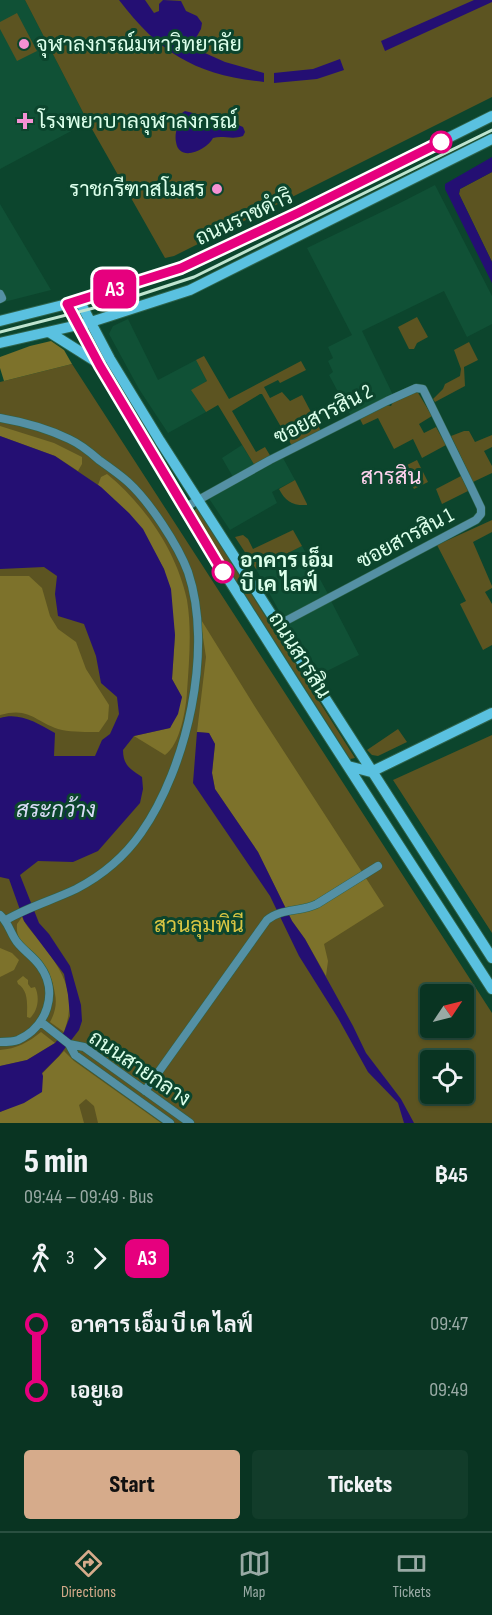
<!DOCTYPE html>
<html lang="en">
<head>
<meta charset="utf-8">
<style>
  body { margin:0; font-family:"Sofia Sans Condensed",Sarabun,sans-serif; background:#123c2a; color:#f1f3f6; height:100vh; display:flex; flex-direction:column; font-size:22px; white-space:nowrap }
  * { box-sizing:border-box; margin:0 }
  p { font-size:20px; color:#99aaa5 }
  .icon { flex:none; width:33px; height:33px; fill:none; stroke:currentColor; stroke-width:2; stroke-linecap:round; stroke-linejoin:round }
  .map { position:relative; height:1123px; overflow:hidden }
  .side { display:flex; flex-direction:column; background:#093422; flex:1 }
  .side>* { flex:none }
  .badge { padding:0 12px; border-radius:9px; font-size:21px; line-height:39px }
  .needle { width:39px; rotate:55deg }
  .buttons { position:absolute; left:420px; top:984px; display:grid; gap:12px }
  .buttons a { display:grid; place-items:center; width:54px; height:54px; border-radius:6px; background:#093422; box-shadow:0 2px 4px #0004,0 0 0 2px #294f40; font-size:30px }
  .map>.badge { position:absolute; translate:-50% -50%; box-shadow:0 0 0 3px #fff }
  .legs { display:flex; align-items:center; gap:9px; height:66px; padding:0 24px; font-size:20px }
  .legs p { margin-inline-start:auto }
  .headline { display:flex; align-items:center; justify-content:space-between; height:102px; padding:0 24px }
  h1 { font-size:33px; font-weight:800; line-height:45px }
  .button { display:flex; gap:12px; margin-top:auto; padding:12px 24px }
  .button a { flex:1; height:69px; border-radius:6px; background:#d6ab8b; color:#111; font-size:24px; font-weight:800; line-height:69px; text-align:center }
  .button a+a { background:#123c2a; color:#f1f3f6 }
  ul { padding:0 24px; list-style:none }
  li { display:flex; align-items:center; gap:21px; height:66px; font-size:22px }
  li i { display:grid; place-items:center; width:9px; height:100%; margin:0 8px; background:currentColor }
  li i::after { content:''; width:15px; height:15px; margin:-8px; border:4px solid; border-radius:50%; background:#093422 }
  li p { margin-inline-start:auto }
  li:first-child i { background:linear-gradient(#0000 50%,currentColor 0) }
  li:last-child i { background:linear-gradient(currentColor 50%,#0000 0) }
  .tabs { display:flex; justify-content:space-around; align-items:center; height:84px; border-top:2px solid #294f40; background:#093422; font-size:16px; color:#99aaa5 }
  .tabs a { display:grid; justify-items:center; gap:3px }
  .tabs .on { color:#d6ab8b }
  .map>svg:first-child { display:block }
  .built { fill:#105136 }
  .green { fill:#5c5421; fill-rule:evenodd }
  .forest { fill:#7d722b }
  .water { fill:#240f73 }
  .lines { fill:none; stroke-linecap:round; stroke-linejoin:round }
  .street-casing { stroke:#2d634b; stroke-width:9 }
  .secondary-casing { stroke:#2d634b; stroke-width:12 }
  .street { stroke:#5490a4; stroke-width:8 }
  .secondary { stroke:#5ac1e0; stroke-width:10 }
  .rail { stroke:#bee4d0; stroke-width:3 }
  .line-1-casing { stroke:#fff; stroke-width:14 }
  .line-1 { stroke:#e6007e; stroke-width:9 }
  .poi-dot { fill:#f491d3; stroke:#0c452d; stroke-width:2 }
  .stop-1-dot { fill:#fff; stroke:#e6007e; stroke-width:3 }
  .labels { text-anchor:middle; stroke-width:6; stroke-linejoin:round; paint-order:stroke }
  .poi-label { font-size:21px; fill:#dcffeb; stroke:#0c452d; text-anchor:start }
  .street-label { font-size:21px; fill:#dcffeb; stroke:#0c452d }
  .stop-label { font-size:21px; font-weight:bold; fill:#dcffeb; stroke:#0c452d; text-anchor:start }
  .park-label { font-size:21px; fill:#d9c543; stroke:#0c452d }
  .neighbourhood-label { font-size:22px; fill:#fed2ed; stroke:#0c452d }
  .water-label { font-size:22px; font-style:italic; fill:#d9dcf7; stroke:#0c452d }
</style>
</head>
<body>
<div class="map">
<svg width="492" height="1123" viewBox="0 0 492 1123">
  <rect width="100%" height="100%" fill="#0c452d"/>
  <path class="built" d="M0,0H25L88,122L0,169Z
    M435,185L492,296V324L467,337L444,291L362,331L393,395L351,416L329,375L333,372L328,361L333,358L328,347L352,335L307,248L398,204Z
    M0,204L51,290L0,303Z
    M128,319L158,380L196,360L207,381L192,390L206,412L168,433L139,389L109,334L113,326Z
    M242,445L255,466L233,477L222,458Z
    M283,458L295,480L272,492L277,503L230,530L210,500V498Z
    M302,546L328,594L283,618L256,569Z
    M331,601L359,655L321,674L287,623Z"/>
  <path class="green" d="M25,0H492V97L174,256L165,258L88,122Z
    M17,13L37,51L17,61L0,29V22Z
    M492,172V262L459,194L460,189Z
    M417,317L428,337L417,343L414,349H409L398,327Z
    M469,342L478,360L464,367L465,386L435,402L433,399L443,389L445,384L460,376L461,369L454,350Z
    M204,356L229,399L301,361L306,370L280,383L278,380L264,387L270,398L282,392L290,401L302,395L321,431L292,446L262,394H260L232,411L256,452L265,447L271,457L255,466L218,405L206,412L191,390L207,381L196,360Z
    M72,364L492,1013V1123H0V382ZM430,994H464V1028H430ZM430,1060H464V1094H430Z
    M417,391L432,416L419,424L424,433L436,427L446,445L422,458L413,439L394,449L378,418L363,425L360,419L387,405L391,406L393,402Z
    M464,431H469L475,442L492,435V447L484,451L492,466V473L473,482L451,436Z
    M417,460L428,482L414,489L403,467Z
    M461,476L468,491L442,504L436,489Z
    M295,480L307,504V505C293,506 285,501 279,489Z
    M197,508L355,758L350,759L192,512Z
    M492,520V532L473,542L492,586V588L485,592L492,604V645L483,650L460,604L466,601L437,545Z
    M293,530L302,546L256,569L235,537L243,535L248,539L253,549Z
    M398,729L407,742L378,756L372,755L367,750Z
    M492,735V933L393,780Z"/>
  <path class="forest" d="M51,341L64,350L72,364L4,381L0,368V357L30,346Z
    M0,426L54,443L82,457V464L78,471L55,456L0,436Z
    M107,474C145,505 177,552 187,600C192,630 189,662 187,692C186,709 180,745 165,755L134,736L170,728L182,697L172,679L175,635L164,569L155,553L98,485L101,477Z
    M0,576H29L42,588L50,616L58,629L76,642L86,669L109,705L108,719L99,732C87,732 73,732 62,730C35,723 31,706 0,715Z
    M200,618L257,710L384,906L324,944L328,961L326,976L305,939L292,921L258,852L215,789L212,773L215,744L209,733L197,732L206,657Z
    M22,917C26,926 33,933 39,940C62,970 78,993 64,1032L50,1022C55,1013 57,1004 55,994C53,982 50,972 42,963C31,949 15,944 17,924Z
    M0,948L12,953L19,960L14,970L0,977Z
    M23,976L28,980V984L31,988L35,987C40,997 38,1011 30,1018L27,1017C27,1005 29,991 18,984L17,981Z
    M41,1032L55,1043L27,1060L0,1066V1050C16,1049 29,1042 41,1032Z
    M64,1051L74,1061L161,1123H98L94,1106L86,1099L79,1105L84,1123H0V1112L9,1108Z"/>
  <path class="water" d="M119,0H145L154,13L159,11V4L163,0L181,1L186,11L197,16L202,23L201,29L193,43L196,49L225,62L264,73V82C197,75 160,54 119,0Z
    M474,0H492V2L385,51L381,41Z
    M340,59L344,70L317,79L274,83V73L313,69Z
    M185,111L236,124L243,127L245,132L243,136C232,140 223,135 213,138C207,150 179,163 176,142C174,133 179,122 182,113Z
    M492,157V172L460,189L459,194L492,262V283L445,189V184Z
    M0,436L55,456L101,487L129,513L143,529L164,569L171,589L175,635L172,679L182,697L178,714L170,728L134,736L123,750C123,765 130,769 142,777L143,789L140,803L98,851L73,862L38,861L20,875L39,923L49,934L70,966L81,1005L82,1021L79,1030L59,1056L42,1073L43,1076L42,1092L24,1103L0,1112V1066L27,1060L55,1043L64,1032L70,1016L68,995L64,974L24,921L9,879L0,877V718C20,712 37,723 55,733L54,756H95L102,740L110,734L119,714L117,697L101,683L96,656L84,624L58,616L55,594L57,576L44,567L0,569Z
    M197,732L209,733L215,744L212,773L215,789L258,852L292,921L305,939L353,1026L366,1053L401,1099L414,1123H404L398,1103L368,1072L338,1018L299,956L270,896L193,783Z"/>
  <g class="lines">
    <g class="street-casing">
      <path id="street" d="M0,294L2,298L0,299
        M0,418C23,422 48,429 69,439C80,444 90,452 99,460C109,467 119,474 128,482C149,501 178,545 188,572C214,649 187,768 141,833C125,856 101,876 76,889C53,900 28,907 6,920
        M184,508L270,460L387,401L416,388L423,389L471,487L481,508V514L476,520L278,625
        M0,915C9,923 10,933 17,942C24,951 34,957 40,966C59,992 47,1027 18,1040C13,1042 6,1042 0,1042
        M41,1022L69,1044L75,1055L170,1123
        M69,1044L84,1047L190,1123
        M145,1091L267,920C281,908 301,912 317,904L378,866"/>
    </g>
    <g class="secondary-casing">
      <path id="secondary" d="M79,300L110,359L160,441L492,958
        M67,304C126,418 195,527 264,635C339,754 416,871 492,989
        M0,321L67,304L181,268L298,213L492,116
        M49,332L95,361
        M0,343L91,322L190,290L492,139
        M348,766L371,772L492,713"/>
    </g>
    <use href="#street" class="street"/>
    <use href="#secondary" class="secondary"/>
    <path class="rail" d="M0,332L121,301L194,277L492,130"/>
  </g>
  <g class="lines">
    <g class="line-1-casing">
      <path id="line-1" d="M223,572L100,366L67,304L181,268L298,213L441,142"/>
    </g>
    <use href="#line-1" class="line-1"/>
  </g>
  <g class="poi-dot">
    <circle cx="24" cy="44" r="6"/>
    <path d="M22 112h6v6h6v6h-6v6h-6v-6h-6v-6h6z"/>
    <circle cx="217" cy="189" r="6"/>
  </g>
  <g class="stop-1-dot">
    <circle cx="441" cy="142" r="10"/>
    <circle cx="223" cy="572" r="10"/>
  </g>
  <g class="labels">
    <g class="poi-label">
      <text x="36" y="51">จุฬาลงกรณ์มหาวิทยาลัย</text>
      <text x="38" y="128">โรงพยาบาลจุฬาลงกรณ์</text>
      <text x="205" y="196" text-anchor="end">ราชกรีฑาสโมสร</text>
    </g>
    <g class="street-label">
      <text transform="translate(244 217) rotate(-25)" y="7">ถนนราชดำริ</text>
      <text transform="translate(323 414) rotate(-27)" y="7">ซอยสารสิน 2</text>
      <text transform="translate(405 538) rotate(-28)" y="7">ซอยสารสิน 1</text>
      <text transform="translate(300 655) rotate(58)" y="7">ถนนสารสิน</text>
      <text transform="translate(140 1068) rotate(34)" y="7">ถนนสายกลาง</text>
    </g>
    <g class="stop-label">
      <text x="240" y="567">อาคาร เอ็ม<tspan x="240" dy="24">บี เค ไลฟ์</tspan></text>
    </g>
    <g class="park-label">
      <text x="199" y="932">สวนลุมพินี</text>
    </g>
    <g class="neighbourhood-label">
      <text x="391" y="484">สารสิน</text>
    </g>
    <g class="water-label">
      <text x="56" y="817">สระกว้าง</text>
    </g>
  </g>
</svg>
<div class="buttons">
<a><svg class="needle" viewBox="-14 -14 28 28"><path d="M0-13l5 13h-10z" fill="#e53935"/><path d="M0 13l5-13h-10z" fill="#99aaa5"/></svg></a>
<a><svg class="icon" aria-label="locate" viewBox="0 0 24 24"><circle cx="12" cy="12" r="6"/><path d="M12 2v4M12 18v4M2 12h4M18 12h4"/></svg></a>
</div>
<b class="badge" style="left:115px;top:289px;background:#e6007e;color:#fff">A3</b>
</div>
<section class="side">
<div class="headline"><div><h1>5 min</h1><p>09:44 – 09:49 · Bus</p></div><b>฿45</b></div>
<div class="legs"><svg class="icon" aria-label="walk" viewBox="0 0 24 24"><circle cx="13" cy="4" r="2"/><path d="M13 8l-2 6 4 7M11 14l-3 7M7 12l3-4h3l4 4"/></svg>3<svg class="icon" aria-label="forward" viewBox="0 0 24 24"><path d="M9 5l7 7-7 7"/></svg><b class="badge" style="background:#e6007e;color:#fff">A3</b></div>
<ul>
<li><i style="color:#e6007e"></i><b>อาคาร เอ็ม บี เค ไลฟ์</b><p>09:47</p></li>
<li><i style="color:#e6007e"></i><b>เอยูเอ</b><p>09:49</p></li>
</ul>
<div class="button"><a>Start</a><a>Tickets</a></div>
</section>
<nav class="tabs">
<a class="on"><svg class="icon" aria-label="directions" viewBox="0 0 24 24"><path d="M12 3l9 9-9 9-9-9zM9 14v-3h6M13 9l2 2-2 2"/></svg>Directions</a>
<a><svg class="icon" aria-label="map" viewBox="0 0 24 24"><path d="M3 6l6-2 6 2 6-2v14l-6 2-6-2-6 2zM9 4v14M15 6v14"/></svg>Map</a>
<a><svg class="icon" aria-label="tickets" viewBox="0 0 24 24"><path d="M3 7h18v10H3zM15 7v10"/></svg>Tickets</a>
</nav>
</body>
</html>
